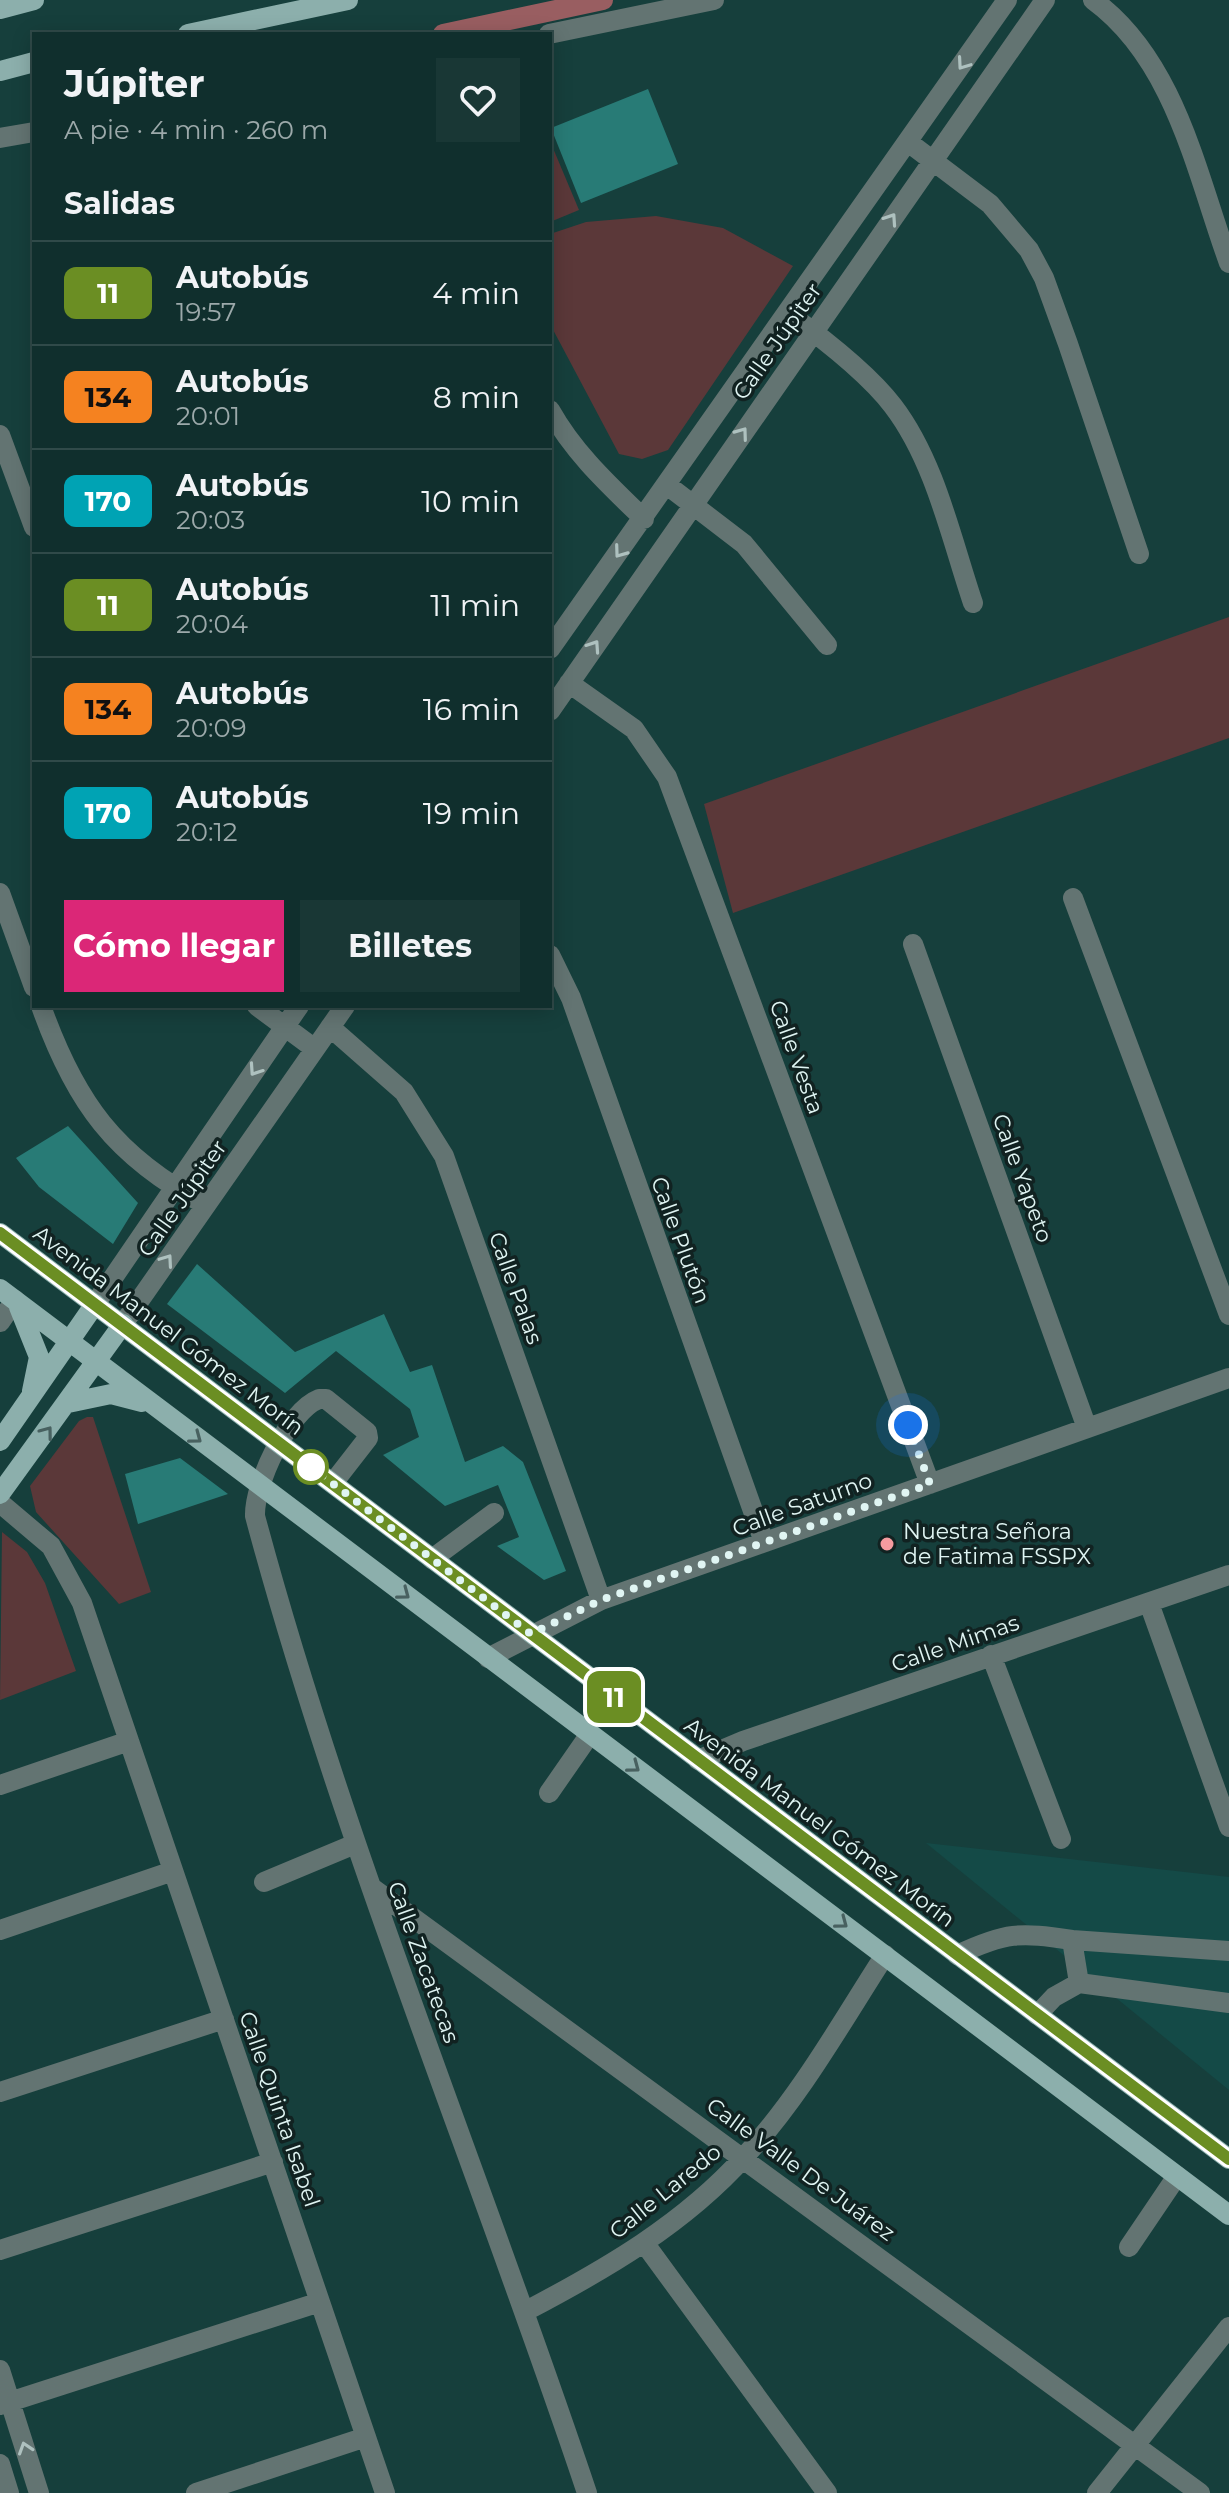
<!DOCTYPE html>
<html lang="es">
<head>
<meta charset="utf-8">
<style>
  body { margin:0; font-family:Montserrat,sans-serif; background:#193735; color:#f1f3f6; height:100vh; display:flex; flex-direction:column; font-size:30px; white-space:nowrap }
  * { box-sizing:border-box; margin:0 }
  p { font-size:26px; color:#9ca9aa }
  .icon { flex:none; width:44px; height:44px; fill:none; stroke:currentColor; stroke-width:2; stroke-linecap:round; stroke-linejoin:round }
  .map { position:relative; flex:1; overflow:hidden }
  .drawer { position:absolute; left:32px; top:32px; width:520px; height:976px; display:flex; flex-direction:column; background:#102f2d; border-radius:0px; box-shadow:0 4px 20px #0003,0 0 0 2px #304a49 }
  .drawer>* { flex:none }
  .badge { padding:0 16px; border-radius:12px; font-size:28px; line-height:52px }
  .you { position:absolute; width:40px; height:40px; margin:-20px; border:6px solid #fff; border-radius:50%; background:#1a73e8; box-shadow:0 0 0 12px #1a73e833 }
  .map>.badge { position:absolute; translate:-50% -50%; box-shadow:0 0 0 4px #fff }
  h2 { padding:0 32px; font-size:30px; line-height:72px }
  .round { display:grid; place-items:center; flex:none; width:84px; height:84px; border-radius:0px; background:#193735 }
  .head { display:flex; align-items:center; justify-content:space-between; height:136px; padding:0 32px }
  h1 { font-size:38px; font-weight:700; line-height:60px }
  .cta { display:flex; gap:16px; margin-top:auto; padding:16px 32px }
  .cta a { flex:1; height:92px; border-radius:0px; background:#db2777; color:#fff; font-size:32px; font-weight:700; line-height:92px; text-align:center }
  .cta a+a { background:#193735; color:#f1f3f6 }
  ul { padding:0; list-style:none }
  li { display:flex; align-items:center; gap:24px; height:104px; padding:0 32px; border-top:2px solid #304a49 }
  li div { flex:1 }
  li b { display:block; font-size:30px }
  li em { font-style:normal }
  li .badge { min-width:88px; font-weight:700; text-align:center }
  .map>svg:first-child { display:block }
  .built { fill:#144a47 }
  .green { fill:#5b3839 }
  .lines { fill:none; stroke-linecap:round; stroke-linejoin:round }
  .canal { stroke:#995e61; stroke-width:20 }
  .building { fill:#287b76 }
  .minor { stroke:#637472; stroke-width:20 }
  .major { stroke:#8cafac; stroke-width:20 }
  .oneway { stroke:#aec1bf }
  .oneway2 { stroke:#486160 }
  .line-casing { stroke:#fff; stroke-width:18 }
  .line { stroke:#6b8e23; stroke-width:12 }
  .walk { stroke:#e0f5f3; stroke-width:8; stroke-dasharray:0 14.4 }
  .stop-dot { fill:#fff; stroke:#6b8e23; stroke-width:4 }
  .poi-dot { fill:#f49b9f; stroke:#112221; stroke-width:3 }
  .labels { text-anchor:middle; stroke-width:7; stroke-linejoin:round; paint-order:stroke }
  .street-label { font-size:22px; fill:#e0f5f3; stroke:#112221 }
  .poi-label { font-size:22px; fill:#e0f5f3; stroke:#112221; text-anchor:start }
</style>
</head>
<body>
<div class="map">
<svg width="1229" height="2493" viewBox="0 0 1229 2493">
  <rect width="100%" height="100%" fill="#163f3c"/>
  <path class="built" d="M926,1843L1229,1877V2090Z"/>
  <path class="green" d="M550,141L579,210L550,222Z
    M656,216L723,228L793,266L668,450L642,459L619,454L550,324V234L586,222Z
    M1229,617V738L733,913L704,804Z
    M87,1417H93L151,1592L119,1604L36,1512L30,1486L79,1421Z
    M2,1532L27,1552L45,1583L76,1671L0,1700Z"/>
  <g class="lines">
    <path class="canal" d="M443,34L603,0"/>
  </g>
  <path class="building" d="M648,89L678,164L581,203L551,128Z
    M68,1126L138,1203L113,1244L39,1187L16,1158Z
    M197,1264L295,1352L384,1314L410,1372L432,1365L465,1462L503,1446L523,1462L566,1571L544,1580L497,1546L519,1537L498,1485L445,1506L383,1455L419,1437L410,1409L336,1351L285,1393L167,1304Z
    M180,1458L228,1494L138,1524L125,1474Z"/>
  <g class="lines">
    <path class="minor" d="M1093,0C1175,60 1196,172 1229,263
      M549,34L714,0
      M0,138L34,132
      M908,142L990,204L1029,250L1044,278L1068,344L1139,554
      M788,313C821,337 868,373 893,406C935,461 951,538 973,603
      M550,410C574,453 609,485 644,519
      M0,435L34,527
      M667,485L744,544L827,645
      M550,649L1007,0
      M569,683L634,729L667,777L930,1484
      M550,711L1045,0
      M0,893L34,987
      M1073,898L1229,1315
      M913,944L1087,1428
      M550,955L571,998L764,1542
      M41,1006C75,1102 115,1157 206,1205
      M257,1006L315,1049
      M330,1027L404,1092L444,1156L601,1600
      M95,1304L299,1006
      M0,1322L15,1300
      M123,1324L345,1006
      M333,1483L368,1438L367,1432L326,1399H319C288,1411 254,1484 255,1516C344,1848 478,2167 587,2493
      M0,1503L51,1546L82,1603L385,2493
      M432,1559L494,1513
      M1149,1603L1229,1827
      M991,1655L1061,1839
      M488,1658L601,1600L1229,1378
      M698,1760L743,1741L1229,1575
      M0,1785L129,1741
      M549,1793L590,1734
      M264,1882L355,1844
      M371,1887L1200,2493
      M0,1930L173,1871
      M957,1955C1006,1932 1019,1932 1072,1940
      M1079,1983L1072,1940L1229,1951
      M1037,2015L1054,1997L1079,1983L1229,2003
      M0,2092L224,2019
      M645,2244L827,2493
      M1129,2247L1177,2176
      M0,2250L273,2162
      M526,2311C606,2269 684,2224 745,2156C800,2097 841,2023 885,1955
      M0,2370L39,2493
      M0,2405L320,2302
      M0,2464L9,2493
      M196,2493L366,2437
      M1097,2493L1229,2327"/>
    <path class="major" d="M0,9L34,0
      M188,34L348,0
      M0,71L34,62
      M0,1233L1229,2159
      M0,1289L1229,2215
      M19,1307L39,1357L32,1391
      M68,1403L111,1394L142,1402
      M0,1441L95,1304
      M0,1494L123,1324"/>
  </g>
  <defs><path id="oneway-chevron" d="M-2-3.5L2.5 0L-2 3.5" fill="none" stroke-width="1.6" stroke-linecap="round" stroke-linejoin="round" transform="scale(2)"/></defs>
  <g class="oneway">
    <use href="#oneway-chevron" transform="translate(963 64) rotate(125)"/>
    <use href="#oneway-chevron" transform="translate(891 219) rotate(-56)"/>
    <use href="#oneway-chevron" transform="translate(742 433) rotate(-54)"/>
    <use href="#oneway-chevron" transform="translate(620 552) rotate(126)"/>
    <use href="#oneway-chevron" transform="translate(594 646) rotate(-56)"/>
    <use href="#oneway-chevron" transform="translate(255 1070) rotate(124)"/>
    <use href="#oneway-chevron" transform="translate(167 1260) rotate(-55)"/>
    <use href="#oneway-chevron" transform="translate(25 2448) rotate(-108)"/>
  </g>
  <g class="oneway2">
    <use href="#oneway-chevron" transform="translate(47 1432) rotate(-53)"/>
    <use href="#oneway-chevron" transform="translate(196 1438) rotate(37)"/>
    <use href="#oneway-chevron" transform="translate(404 1594) rotate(37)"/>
    <use href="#oneway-chevron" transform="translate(634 1767) rotate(37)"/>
    <use href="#oneway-chevron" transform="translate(842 1923) rotate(37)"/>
  </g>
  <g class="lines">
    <g class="line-casing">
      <path id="line" d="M0,1233L1229,2159"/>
    </g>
    <use href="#line" class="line"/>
    <path class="walk" d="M311,1467L531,1634L601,1600L930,1484L908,1425"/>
  </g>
  <circle class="stop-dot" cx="311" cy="1467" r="16"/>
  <circle class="poi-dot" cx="887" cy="1544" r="8"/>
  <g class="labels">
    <g class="street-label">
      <text transform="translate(777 341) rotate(-55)" y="8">Calle Júpiter</text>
      <text transform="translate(797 1057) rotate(70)" y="8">Calle Vesta</text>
      <text transform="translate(1023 1178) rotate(70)" y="8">Calle Yapeto</text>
      <text transform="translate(182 1198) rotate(-55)" y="8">Calle Júpiter</text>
      <text transform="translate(681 1240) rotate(70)" y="8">Calle Plutón</text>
      <text transform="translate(516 1288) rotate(70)" y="8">Calle Palas</text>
      <text transform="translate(169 1330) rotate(37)" y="8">Avenida Manuel Gómez Morín</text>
      <text transform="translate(802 1504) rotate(-20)" y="8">Calle Saturno</text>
      <text transform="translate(955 1643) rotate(-19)" y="8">Calle Mimas</text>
      <text transform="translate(820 1822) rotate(37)" y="8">Avenida Manuel Gómez Morín</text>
      <text transform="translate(424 1962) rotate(70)" y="8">Calle Zacatecas</text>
      <text transform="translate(280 2109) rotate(71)" y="8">Calle Quinta Isabel</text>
      <text transform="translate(801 2169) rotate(36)" y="8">Calle Valle De Juárez</text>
      <text transform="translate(665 2191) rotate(-39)" y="8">Calle Laredo</text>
    </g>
    <g class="poi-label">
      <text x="903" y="1539">Nuestra Señora<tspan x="903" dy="25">de Fatima FSSPX</tspan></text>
    </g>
  </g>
</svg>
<div class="you" style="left:908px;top:1425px"></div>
<b class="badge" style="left:614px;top:1697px;background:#6b8e23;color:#fff">11</b>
<section class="drawer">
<div class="head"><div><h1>Júpiter</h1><p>A pie · 4 min · 260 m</p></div><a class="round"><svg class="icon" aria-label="heart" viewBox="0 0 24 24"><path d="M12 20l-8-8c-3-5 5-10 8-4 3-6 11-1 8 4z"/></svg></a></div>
<h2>Salidas</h2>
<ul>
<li><span class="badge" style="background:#6b8e23;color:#fff">11</span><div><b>Autobús</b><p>19:57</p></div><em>4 min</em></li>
<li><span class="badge" style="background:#f58220;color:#111">134</span><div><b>Autobús</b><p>20:01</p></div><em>8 min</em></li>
<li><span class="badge" style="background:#00a3b4;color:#fff">170</span><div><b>Autobús</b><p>20:03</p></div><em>10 min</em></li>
<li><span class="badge" style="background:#6b8e23;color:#fff">11</span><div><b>Autobús</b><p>20:04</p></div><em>11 min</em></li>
<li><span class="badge" style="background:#f58220;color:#111">134</span><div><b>Autobús</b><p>20:09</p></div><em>16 min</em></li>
<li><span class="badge" style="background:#00a3b4;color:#fff">170</span><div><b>Autobús</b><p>20:12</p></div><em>19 min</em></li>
</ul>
<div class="cta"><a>Cómo llegar</a><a>Billetes</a></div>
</section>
</div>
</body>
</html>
